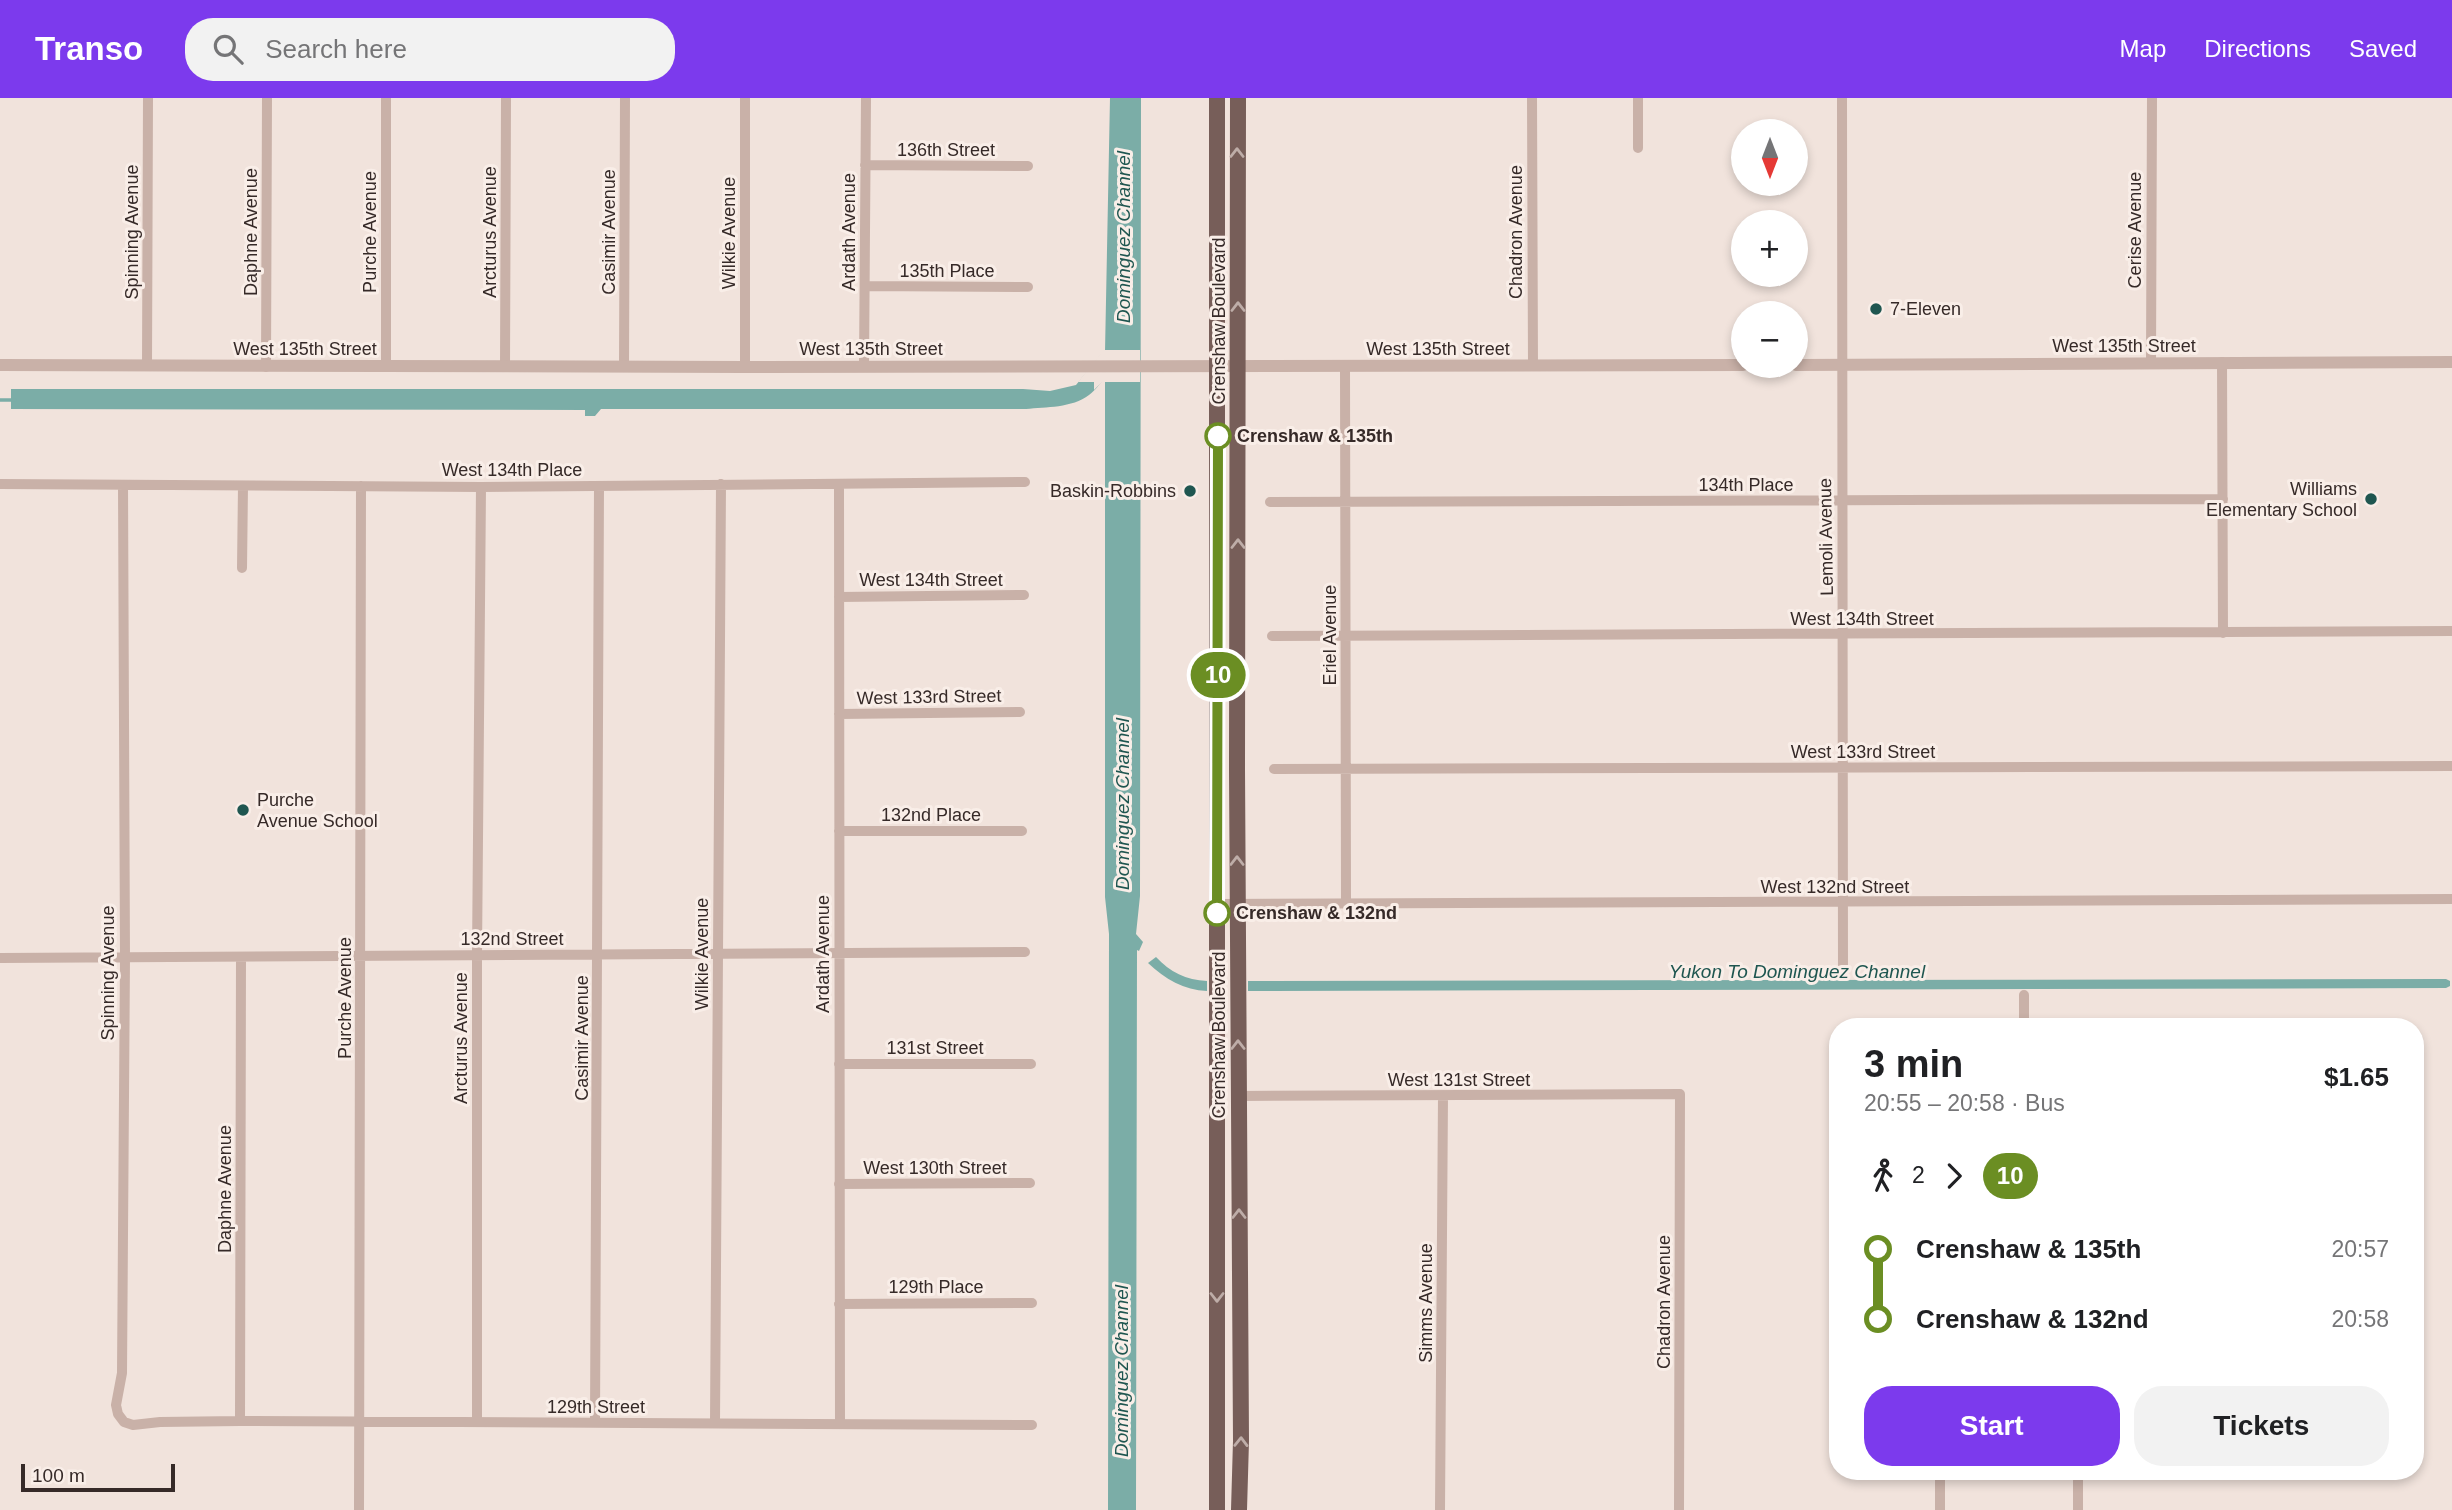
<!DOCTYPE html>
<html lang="en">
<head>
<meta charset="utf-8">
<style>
  body { margin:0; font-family:Arial,sans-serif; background:#f2f2f2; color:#202124; height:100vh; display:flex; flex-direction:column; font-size:26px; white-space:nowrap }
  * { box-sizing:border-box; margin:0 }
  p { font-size:23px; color:#757577 }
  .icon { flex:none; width:38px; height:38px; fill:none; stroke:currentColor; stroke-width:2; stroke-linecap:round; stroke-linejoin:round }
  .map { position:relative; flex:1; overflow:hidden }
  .details { position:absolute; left:1829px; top:920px; width:595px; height:462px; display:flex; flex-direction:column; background:#fff; border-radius:28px; box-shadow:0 4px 10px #0003 }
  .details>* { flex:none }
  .badge { padding:0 14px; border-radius:23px; font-size:24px; line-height:46px }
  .needle { width:46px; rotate:180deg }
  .fabs { position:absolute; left:1731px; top:21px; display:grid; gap:14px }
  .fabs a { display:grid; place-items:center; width:77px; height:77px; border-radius:50%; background:#fff; box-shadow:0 4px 10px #0003; font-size:35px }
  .scale { position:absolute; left:21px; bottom:18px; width:154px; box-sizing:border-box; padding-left:7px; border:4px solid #362a28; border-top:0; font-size:19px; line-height:24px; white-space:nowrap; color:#362a28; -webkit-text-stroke:5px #f9eee8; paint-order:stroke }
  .map>.badge { position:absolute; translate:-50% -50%; box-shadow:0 0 0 4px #fff }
  .legs { display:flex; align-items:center; gap:10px; height:77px; padding:0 35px; font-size:23px }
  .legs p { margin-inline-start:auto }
  .overview { display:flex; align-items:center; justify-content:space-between; height:119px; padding:0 35px }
  h1 { font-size:38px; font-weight:700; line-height:52px }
  .button { display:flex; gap:14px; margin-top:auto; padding:14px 35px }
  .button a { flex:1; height:80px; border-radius:28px; background:#7c3aed; color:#fff; font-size:28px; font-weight:700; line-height:80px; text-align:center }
  .button a+a { background:#f2f2f2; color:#202124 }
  ul { padding:0 35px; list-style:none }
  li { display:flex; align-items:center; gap:24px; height:70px; font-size:26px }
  li i { display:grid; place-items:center; width:10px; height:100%; margin:0 9px; background:currentColor }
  li i::after { content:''; width:18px; height:18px; margin:-9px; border:5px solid; border-radius:50%; background:#fff }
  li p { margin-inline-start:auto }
  li:first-child i { background:linear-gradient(#0000 50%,currentColor 0) }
  li:last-child i { background:linear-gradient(currentColor 50%,#0000 0) }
  header { display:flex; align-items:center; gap:42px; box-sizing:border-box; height:98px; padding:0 35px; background:#7c3aed; color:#fff }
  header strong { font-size:33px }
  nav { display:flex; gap:38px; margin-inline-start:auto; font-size:24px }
  .search { width:490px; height:63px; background:#f2f2f2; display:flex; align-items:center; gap:18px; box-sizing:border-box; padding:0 24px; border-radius:28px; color:#757577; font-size:26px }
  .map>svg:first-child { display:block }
  .water { fill:#7bada7 }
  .pier { fill:#f1e3dc }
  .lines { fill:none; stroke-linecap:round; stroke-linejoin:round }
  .stream { stroke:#7bada7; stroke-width:3.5 }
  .minor { stroke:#c9b1a8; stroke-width:10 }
  .tertiary { stroke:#c9b1a8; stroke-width:12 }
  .primary { stroke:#775e59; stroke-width:16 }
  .oneway { stroke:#beada8 }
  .line-1-casing { stroke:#fff; stroke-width:16 }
  .line-1 { stroke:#6b8e23; stroke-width:10 }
  .poi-dot { fill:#1f5650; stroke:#f9eee8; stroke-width:2.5 }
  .stop-1-dot { fill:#fff; stroke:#6b8e23; stroke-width:3.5 }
  .labels { text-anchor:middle; stroke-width:6; stroke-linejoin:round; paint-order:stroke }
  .street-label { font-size:18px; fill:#362a28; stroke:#f9eee8 }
  .poi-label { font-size:18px; fill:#362a28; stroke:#f9eee8; text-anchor:start }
  .stop-label { font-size:18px; font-weight:bold; fill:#362a28; stroke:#f9eee8; text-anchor:start }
  .water-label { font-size:19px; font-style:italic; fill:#1f5650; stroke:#f9eee8 }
</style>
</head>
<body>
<header>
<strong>Transo</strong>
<div class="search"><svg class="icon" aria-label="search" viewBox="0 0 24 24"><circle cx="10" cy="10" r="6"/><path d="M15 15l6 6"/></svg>Search here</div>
<nav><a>Map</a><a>Directions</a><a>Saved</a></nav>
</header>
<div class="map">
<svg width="2452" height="1412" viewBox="0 0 2452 1412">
  <rect width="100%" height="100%" fill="#f1e3dc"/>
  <path class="water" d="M1110,0H1141L1140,798L1136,836L1143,844L1139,853L1137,852L1136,1412H1108L1109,836L1105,799V280C1100,285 1095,293 1089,297C1072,310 1046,309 1026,311H601L595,318H585V312L11,311V291H1023L1050,293L1076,287L1102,255L1105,254Z
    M1156,859C1170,874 1186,882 1207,883V893C1184,892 1165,881 1148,865Z
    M2446,881L2450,883V888L2446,890L1248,893V883Z"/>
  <path class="pier" d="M1102,252H1140V284H1102L1094,292V284H1078L1101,255Z"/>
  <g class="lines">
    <path class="stream" d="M0,302H15"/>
    <path class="minor" d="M386,0V269
      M1532,0L1533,268
      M1638,0V50
      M1842,0L1843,877
      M865,67L1028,68
      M865,188L1028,189
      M2222,264L2223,535
      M2151,265L2152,0
      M147,268L148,0
      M864,268L866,0
      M266,269L267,0
      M505,269L506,0
      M624,269L625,0
      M745,269V0
      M1345,269L1346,805
      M0,386L481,389L1025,384
      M839,386L840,1326
      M123,387L125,860L122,1275L116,1307L118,1316L124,1324L133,1327L160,1324L240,1323L1032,1327
      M1270,404L2223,401
      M242,470L243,388
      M839,499L1024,497
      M1272,538L2452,533
      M839,616L1020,614
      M1274,671L2452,668
      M839,733H1022
      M1217,806L2452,801
      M0,860L1025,854
      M2024,897V929
      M839,966H1031
      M1239,998L1680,996L1679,1412
      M839,1086L1030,1085
      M839,1206L1032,1205
      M240,1323L241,859
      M477,1324V857L481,389
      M595,1325L599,388
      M715,1325L721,386
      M2078,1374V1412
      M359,1412L361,388
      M1440,1412L1443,998
      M1940,1412V1374"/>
    <path class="tertiary" d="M0,267L745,269L1743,267
      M1796,267L2452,264"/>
    <path class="primary" d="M1238,0L1237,672L1241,1343L1239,1412
      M1217,1412V0"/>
  </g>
  <defs><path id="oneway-chevron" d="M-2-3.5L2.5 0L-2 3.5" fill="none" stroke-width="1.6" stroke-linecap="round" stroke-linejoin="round" transform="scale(1.75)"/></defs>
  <g class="oneway">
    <use href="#oneway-chevron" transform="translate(1237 55) rotate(-90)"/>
    <use href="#oneway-chevron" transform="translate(1238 209) rotate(-90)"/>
    <use href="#oneway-chevron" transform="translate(1238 446) rotate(-90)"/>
    <use href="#oneway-chevron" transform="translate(1237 763) rotate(-90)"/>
    <use href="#oneway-chevron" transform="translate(1238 947) rotate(-90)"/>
    <use href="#oneway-chevron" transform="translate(1239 1116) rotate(-90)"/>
    <use href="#oneway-chevron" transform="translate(1217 1199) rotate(90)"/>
    <use href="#oneway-chevron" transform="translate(1241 1344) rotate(-89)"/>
  </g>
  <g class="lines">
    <g class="line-1-casing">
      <path id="line-1" d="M1217,815L1218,338"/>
    </g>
    <use href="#line-1" class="line-1"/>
  </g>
  <g class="poi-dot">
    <circle cx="1876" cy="211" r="7"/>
    <circle cx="1190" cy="393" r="7"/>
    <circle cx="2371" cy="401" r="7"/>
    <circle cx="243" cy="712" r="7"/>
  </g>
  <g class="stop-1-dot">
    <circle cx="1218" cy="338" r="12"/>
    <circle cx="1217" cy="815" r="12"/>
  </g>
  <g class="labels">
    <g class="street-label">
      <text x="946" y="58">136th Street</text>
      <text transform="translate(2135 132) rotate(-90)" y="6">Cerise Avenue</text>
      <text transform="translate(132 134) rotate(-90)" y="6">Spinning Avenue</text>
      <text transform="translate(251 134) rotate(-90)" y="6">Daphne Avenue</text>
      <text transform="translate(370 134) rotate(-90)" y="6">Purche Avenue</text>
      <text transform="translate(490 134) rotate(-90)" y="6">Arcturus Avenue</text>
      <text transform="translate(609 134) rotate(-90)" y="6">Casimir Avenue</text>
      <text transform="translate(849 134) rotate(-90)" y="6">Ardath Avenue</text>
      <text transform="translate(1516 134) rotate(-90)" y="6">Chadron Avenue</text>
      <text transform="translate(729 135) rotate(-90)" y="6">Wilkie Avenue</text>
      <text x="947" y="179">135th Place</text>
      <text transform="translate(1219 223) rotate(-90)" y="6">Crenshaw Boulevard</text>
      <text x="2124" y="254">West 135th Street</text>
      <text x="305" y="257">West 135th Street</text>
      <text x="871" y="257">West 135th Street</text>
      <text x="1438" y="257">West 135th Street</text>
      <text x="512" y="378">West 134th Place</text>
      <text x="1746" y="393">134th Place</text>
      <text transform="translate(1826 439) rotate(-91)" y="6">Lemoli Avenue</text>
      <text x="931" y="488">West 134th Street</text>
      <text x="1862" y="527">West 134th Street</text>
      <text transform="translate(1330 537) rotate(-90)" y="6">Eriel Avenue</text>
      <text transform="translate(929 599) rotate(-1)" y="6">West 133rd Street</text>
      <text x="1863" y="660">West 133rd Street</text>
      <text x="931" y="723">132nd Place</text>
      <text x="1835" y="795">West 132nd Street</text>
      <text x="512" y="847">132nd Street</text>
      <text transform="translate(702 856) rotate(-90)" y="6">Wilkie Avenue</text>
      <text transform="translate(823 856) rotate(-90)" y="6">Ardath Avenue</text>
      <text transform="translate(108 875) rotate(-90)" y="6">Spinning Avenue</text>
      <text transform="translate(345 900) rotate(-90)" y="6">Purche Avenue</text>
      <text transform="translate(1219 937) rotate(-90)" y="6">Crenshaw Boulevard</text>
      <text transform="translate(461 940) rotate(-90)" y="6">Arcturus Avenue</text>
      <text transform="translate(582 940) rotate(-90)" y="6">Casimir Avenue</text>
      <text x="935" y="956">131st Street</text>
      <text x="1459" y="988">West 131st Street</text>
      <text x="935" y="1076">West 130th Street</text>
      <text transform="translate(225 1091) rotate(-90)" y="6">Daphne Avenue</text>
      <text x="936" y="1195">129th Place</text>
      <text transform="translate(1664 1204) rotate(-90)" y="6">Chadron Avenue</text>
      <text transform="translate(1426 1205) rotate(-90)" y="6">Simms Avenue</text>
      <text x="596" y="1315">129th Street</text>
    </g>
    <g class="poi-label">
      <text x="1890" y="217">7-Eleven</text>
      <text x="2357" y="397" text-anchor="end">Williams<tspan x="2357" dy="21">Elementary School</tspan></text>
      <text x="1176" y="399" text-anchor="end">Baskin-Robbins</text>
      <text x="257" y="708">Purche<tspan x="257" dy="21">Avenue School</tspan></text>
    </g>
    <g class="stop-label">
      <text x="1237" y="344">Crenshaw &amp; 135th</text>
      <text x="1236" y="821">Crenshaw &amp; 132nd</text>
    </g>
    <g class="water-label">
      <text transform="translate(1123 139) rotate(-90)" y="7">Dominguez Channel</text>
      <text transform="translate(1122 706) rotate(-90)" y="7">Dominguez Channel</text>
      <text x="1797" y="880">Yukon To Dominguez Channel</text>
      <text transform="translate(1121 1273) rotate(-90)" y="7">Dominguez Channel</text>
    </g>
  </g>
</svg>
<div class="fabs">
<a><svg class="needle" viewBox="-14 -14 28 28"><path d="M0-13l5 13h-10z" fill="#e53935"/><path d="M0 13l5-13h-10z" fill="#757577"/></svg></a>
<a>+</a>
<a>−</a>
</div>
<div class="scale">100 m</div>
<b class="badge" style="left:1218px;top:577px;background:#6b8e23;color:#fff">10</b>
<section class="details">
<div class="overview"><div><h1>3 min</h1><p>20:55 – 20:58 · Bus</p></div><b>$1.65</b></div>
<div class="legs"><svg class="icon" aria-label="walk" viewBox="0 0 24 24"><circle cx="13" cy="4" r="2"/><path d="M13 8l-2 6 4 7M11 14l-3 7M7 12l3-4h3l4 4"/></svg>2<svg class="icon" aria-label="forward" viewBox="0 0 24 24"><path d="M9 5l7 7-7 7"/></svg><b class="badge" style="background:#6b8e23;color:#fff">10</b></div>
<ul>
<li><i style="color:#6b8e23"></i><b>Crenshaw &amp; 135th</b><p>20:57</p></li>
<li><i style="color:#6b8e23"></i><b>Crenshaw &amp; 132nd</b><p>20:58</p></li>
</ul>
<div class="button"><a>Start</a><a>Tickets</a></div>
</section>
</div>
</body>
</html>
